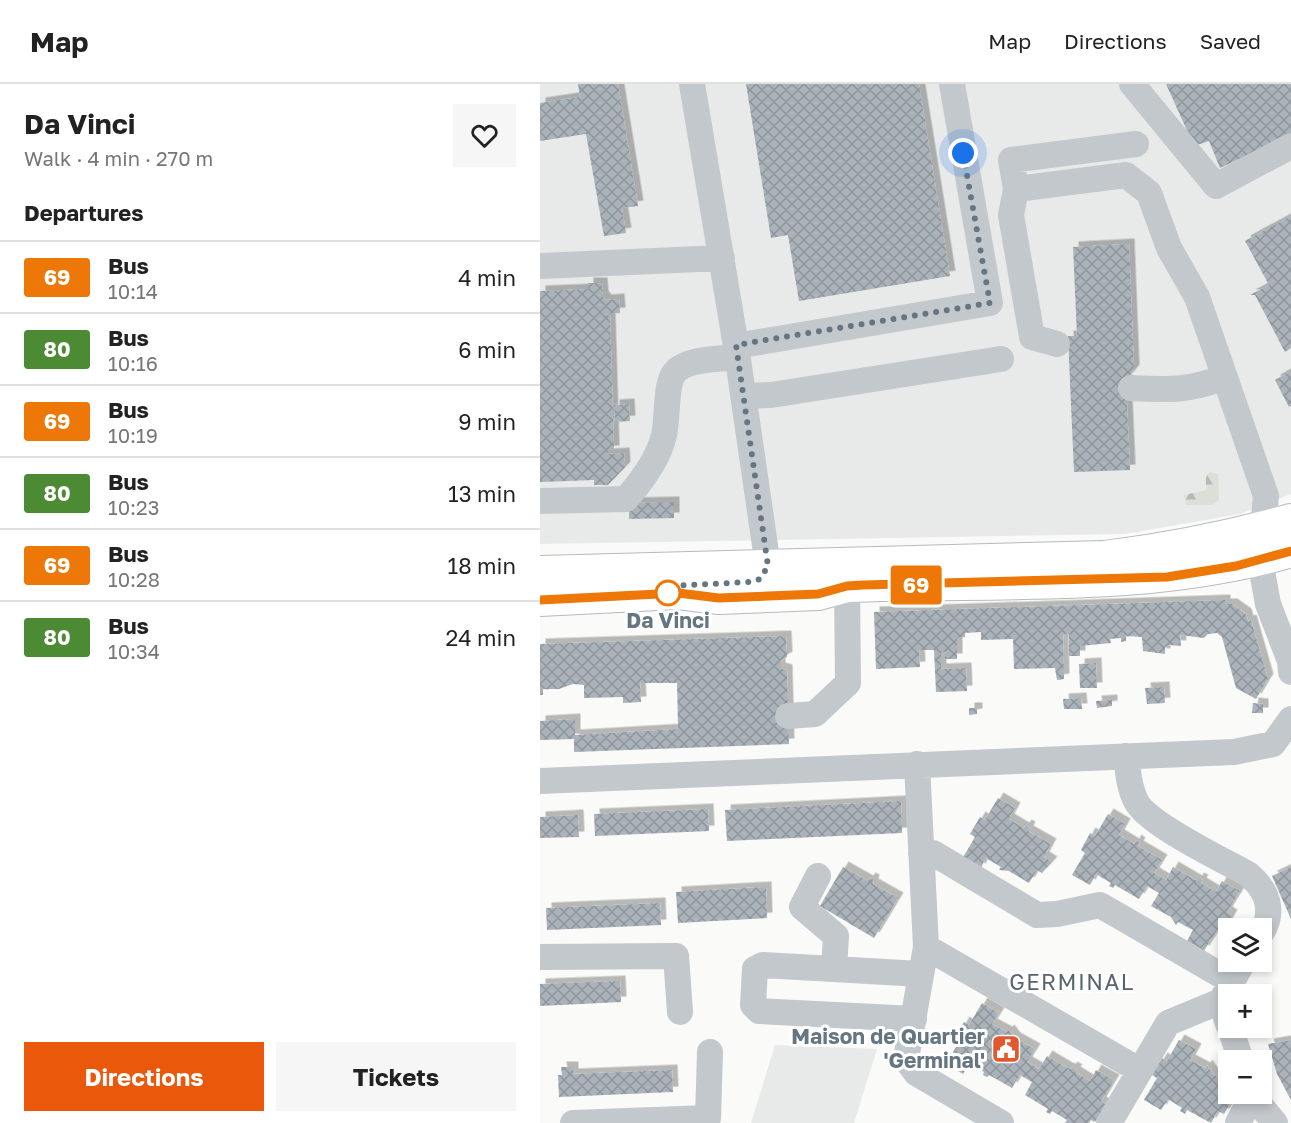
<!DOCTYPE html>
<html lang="en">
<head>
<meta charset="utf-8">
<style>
  body { margin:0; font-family:"Golos Text",sans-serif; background:#f6f6f6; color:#222; height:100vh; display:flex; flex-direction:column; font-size:22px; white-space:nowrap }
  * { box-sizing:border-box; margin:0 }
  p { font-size:20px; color:#767676 }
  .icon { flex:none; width:33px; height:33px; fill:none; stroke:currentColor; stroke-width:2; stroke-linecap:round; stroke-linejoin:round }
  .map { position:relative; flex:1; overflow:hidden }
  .drawer { display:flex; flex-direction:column; background:#fff; width:540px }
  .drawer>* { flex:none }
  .badge { padding:0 12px; border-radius:4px; font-size:21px; line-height:39px }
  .fabs { position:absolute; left:678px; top:834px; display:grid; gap:12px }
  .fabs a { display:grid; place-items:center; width:54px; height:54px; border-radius:0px; background:#fff; box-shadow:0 3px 9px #0003; font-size:30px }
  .you { position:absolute; width:30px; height:30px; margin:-15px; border:4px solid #fff; border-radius:50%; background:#1a73e8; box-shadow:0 0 0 9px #1a73e833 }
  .map>.badge { position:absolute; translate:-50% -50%; box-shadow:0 0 0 3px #fff }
  h2 { padding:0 24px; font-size:22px; line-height:54px }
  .round { display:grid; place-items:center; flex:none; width:63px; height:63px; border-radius:0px; background:#f6f6f6 }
  .overview { display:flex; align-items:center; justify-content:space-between; height:102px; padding:0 24px }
  h1 { font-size:28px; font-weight:700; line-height:45px }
  .primary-button { display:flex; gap:12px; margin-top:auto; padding:12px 24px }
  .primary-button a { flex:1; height:69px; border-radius:0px; background:#ea580c; color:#fff; font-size:24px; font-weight:700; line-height:69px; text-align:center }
  .primary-button a+a { background:#f6f6f6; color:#222 }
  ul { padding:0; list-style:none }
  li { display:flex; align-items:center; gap:18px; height:72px; padding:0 24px; border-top:2px solid #e0e0e0 }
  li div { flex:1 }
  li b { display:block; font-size:22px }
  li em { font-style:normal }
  li .badge { min-width:66px; font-weight:700; text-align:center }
  header { display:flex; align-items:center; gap:36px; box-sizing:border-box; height:84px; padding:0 30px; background:#fff; border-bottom:2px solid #e0e0e0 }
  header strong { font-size:28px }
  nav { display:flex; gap:33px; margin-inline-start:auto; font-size:21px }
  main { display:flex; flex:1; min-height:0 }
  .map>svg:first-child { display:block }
  .built { fill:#e8e9e9 }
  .forest { fill:url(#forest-firs) }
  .building { fill:url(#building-cross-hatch); filter:url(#shadow) }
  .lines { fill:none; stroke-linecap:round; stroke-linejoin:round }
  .major-casing { stroke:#b5babe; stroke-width:34 }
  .minor { stroke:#c3c8cc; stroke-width:26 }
  .major { stroke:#fff; stroke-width:32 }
  .line-casing { stroke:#fff; stroke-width:14 }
  .line { stroke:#ed7807; stroke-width:9 }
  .walk { stroke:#657683; stroke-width:6; stroke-dasharray:0 10.8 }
  .stop-dot { fill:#fff; stroke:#ed7807; stroke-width:3 }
  .labels { text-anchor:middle; stroke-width:6; stroke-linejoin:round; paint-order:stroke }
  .stop-label { font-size:21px; font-weight:bold; fill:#657683; stroke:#fff }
  .poi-label { font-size:21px; font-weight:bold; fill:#657683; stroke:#fff; text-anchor:end }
  .neighbourhood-label { font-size:22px; letter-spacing:1.5px; fill:#57646e; stroke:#fff }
</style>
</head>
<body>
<header>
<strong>Map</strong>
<nav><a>Map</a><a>Directions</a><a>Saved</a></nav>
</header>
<main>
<section class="drawer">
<div class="overview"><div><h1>Da Vinci</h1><p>Walk · 4 min · 270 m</p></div><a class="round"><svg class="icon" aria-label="heart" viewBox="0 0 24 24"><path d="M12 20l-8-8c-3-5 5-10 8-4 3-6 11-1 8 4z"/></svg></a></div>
<h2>Departures</h2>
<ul>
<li><span class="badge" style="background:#ed7807;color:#fff">69</span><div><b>Bus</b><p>10:14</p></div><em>4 min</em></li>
<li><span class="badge" style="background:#4c8b33;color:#fff">80</span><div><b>Bus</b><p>10:16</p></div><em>6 min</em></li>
<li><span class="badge" style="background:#ed7807;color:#fff">69</span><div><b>Bus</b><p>10:19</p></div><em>9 min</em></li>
<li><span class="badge" style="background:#4c8b33;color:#fff">80</span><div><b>Bus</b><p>10:23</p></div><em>13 min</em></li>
<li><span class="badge" style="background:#ed7807;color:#fff">69</span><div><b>Bus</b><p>10:28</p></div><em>18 min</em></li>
<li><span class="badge" style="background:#4c8b33;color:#fff">80</span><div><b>Bus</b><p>10:34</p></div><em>24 min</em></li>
</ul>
<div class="primary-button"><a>Directions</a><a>Tickets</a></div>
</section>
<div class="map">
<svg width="751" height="1039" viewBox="0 0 751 1039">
  <defs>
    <pattern id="forest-firs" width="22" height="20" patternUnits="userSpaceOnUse" patternTransform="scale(1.5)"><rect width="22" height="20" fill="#dadfd7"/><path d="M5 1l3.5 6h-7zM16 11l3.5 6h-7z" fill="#b4b9b4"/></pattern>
    <pattern id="building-cross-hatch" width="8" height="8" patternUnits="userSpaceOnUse" patternTransform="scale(1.5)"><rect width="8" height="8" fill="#aab3b9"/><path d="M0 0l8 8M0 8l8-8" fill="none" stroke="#8e969c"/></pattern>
    <filter id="shadow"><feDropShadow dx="5.5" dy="-5.5" stdDeviation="0" flood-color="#0004"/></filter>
  </defs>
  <rect width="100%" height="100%" fill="#fafaf8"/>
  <path class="built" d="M0,0H751V410L700,430L585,450L0,460Z
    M235,961L337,965L314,1039H211Z"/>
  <path class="forest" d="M670,388L678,390L679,417L671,421H646L644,411L666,406V392Z"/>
  <path class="building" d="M38,0H78L98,122L82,124L86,149L64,152L46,50L0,57V19L40,13Z
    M206,0H379L410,192L259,217L248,151L231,154Z
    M626,0H751V51L680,84L669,57L654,62Z
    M751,132V264L745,268L715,211H710L729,201L705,157Z
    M589,160L594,286L586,296L590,386L534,388L528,252H537L533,163Z
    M48,199H62L63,212L66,216L79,215L80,229L64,230L70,232L74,367H68V370L84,369L85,383L68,401H54V396L0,398V207L48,205Z
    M751,287V322L749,323L735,296Z
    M89,320L90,337L75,338L74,321Z
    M134,418V434L89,435V419Z
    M685,516V520H692L706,530L708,537L711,536L728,595L716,615L696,604L682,553L677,549L668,550L664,554L640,551L641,562L629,561L625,563V570L603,567L602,553L586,552V557L581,558V554L570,555L571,559L540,562V572H529V550H523L524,595L517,596L515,584L474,585L473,555L441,556V548L425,549V553L417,554V575H405V568L401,569V585L426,584L427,607L396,608L394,566H379L380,583L336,585L334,528Z
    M246,552L247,573L240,577V584L247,586L249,660L34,668V655L0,656V637L35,635V651L138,645L137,599H100L101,618L83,619V613L44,614V601L33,600L19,605H3V611H0V560Z
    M556,579L557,604H540L539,580Z
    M624,603L625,619L607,620L605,604Z
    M541,614L542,625H524L523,615Z
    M572,616V622L557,624L556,617Z
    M713,619L723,620V629H712Z
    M429,624H437V630L429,631Z
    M458,714L475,724L469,735L484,744L486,741L490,743L488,747L511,760L504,773L512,778L502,789L497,786L489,799L469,787L459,786L461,783L446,774L440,785L422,775L435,753L430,750L440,733L445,736Z
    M361,717L362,749L187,757L185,726Z
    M168,725L169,747L55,752L54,730Z
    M568,730L585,740L579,751L594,760L596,756L600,759L598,762L622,776L614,789L626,796L633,783L657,797L658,794L663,796L661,799L676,808L682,797L700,807L687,828L692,831L682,849L677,846L664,867L647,857L653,846L638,838L636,841L631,833L611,822L619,809L607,802L599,815L575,801L573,804L569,802L571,799L556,790L550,801L532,791L545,769L541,766L550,749L555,752Z
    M38,731L39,753L0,754V733Z
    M303,783L328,797L330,794L334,796L333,800L358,814L334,854L280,822Z
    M751,783V835L732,792Z
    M226,803L227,834L138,839L136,808Z
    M120,819L121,841L7,846L6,824Z
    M80,897L81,918L0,922V900Z
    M442,919L459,929L452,940L467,948L469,946L475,954L495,965L487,978L499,985L507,972L527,984L531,985L532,983L537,986L535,988L550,997L556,986L574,996L561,1018L566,1021L555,1038L551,1036L549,1039H525L527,1036L512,1027L510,1030L506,1028L508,1025L485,1011L492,998L480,991L472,1004L449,991L447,993L443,991L444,988L430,979L423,990L406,980L419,958L414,956L424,938L429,941Z
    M639,956L656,965L650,976L665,984L667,981L673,990L688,999L686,1014L691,1018L684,1030L678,1027L671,1039L647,1026L645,1030L640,1027L642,1024L628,1015L621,1026L604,1016L617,994L612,991L622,974L627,977Z
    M751,956V1016L737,990L728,960Z
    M21,983H33V990L132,986L133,1008L19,1013L18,991H22Z"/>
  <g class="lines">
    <g class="major-casing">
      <path id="major" d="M0,488L565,473C629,465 689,453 751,436
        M0,516L138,509L179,514L278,510L307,502C455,496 607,509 751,467"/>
    </g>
    <path class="minor" d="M152,0L196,262L228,482
      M592,0L676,102L751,62
      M476,105L586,91L609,109L629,164L657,213L726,412L720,476L728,520L750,577L751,588
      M0,182L182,174
      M517,260L492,253L471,131L476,105L471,76L596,60
      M196,262L450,219L412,0
      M591,304C630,306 648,307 685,293
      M204,312L231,311L461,275
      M0,417L86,415C101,398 119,373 124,351C128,335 125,299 135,288C147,274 181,275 198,273
      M248,632L275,630L308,599L307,502L290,497
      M586,672C588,687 589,704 596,717C607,740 683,776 708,790C727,806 735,826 722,848
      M377,680L386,863L366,975L376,989L461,1039
      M0,697L694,668L733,660L751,635
      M381,769H393L497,831L517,830L560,821L691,897
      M278,792L262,823L296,852L294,885
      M386,863L599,986
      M0,873L136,872L140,928
      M374,935L219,927L213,921L215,885L223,881L381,890
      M688,940L681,917L703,878
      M690,944L701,976
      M711,1010L735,1039
      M33,1039L168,1034L170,968
      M569,1039L628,939L681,917
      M698,1039L712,1012"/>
    <use href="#major" class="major"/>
  </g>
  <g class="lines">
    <g class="line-casing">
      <path id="line" d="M0,516L138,509L179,514L278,510L307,502L323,501L627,493L696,482L751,467"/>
    </g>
    <use href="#line" class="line"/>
    <path class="walk" d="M128,509L129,502L210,498L220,495L228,482L196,261L450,219L423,69"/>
  </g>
  <defs>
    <g id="civic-square" transform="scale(1.5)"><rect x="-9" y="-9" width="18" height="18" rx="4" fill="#e4572e" stroke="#fff"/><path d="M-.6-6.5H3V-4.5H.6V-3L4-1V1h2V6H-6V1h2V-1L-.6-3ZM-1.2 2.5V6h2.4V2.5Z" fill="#fff"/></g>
  </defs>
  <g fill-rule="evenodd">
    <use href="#civic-square" x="466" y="965"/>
  </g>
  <circle class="stop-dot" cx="128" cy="509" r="12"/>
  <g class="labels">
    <g class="stop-label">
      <text x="128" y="544">Da Vinci</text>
    </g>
    <g class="poi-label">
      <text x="445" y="960">Maison de Quartier<tspan x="445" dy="24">'Germinal'</tspan></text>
    </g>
    <g class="neighbourhood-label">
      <text x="532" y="906">GERMINAL</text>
    </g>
  </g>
</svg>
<div class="fabs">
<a><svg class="icon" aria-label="layers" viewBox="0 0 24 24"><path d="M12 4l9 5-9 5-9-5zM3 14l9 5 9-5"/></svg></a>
<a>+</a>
<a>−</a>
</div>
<div class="you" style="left:423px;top:69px"></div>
<b class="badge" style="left:376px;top:501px;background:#ed7807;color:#fff">69</b>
</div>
</main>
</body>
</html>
